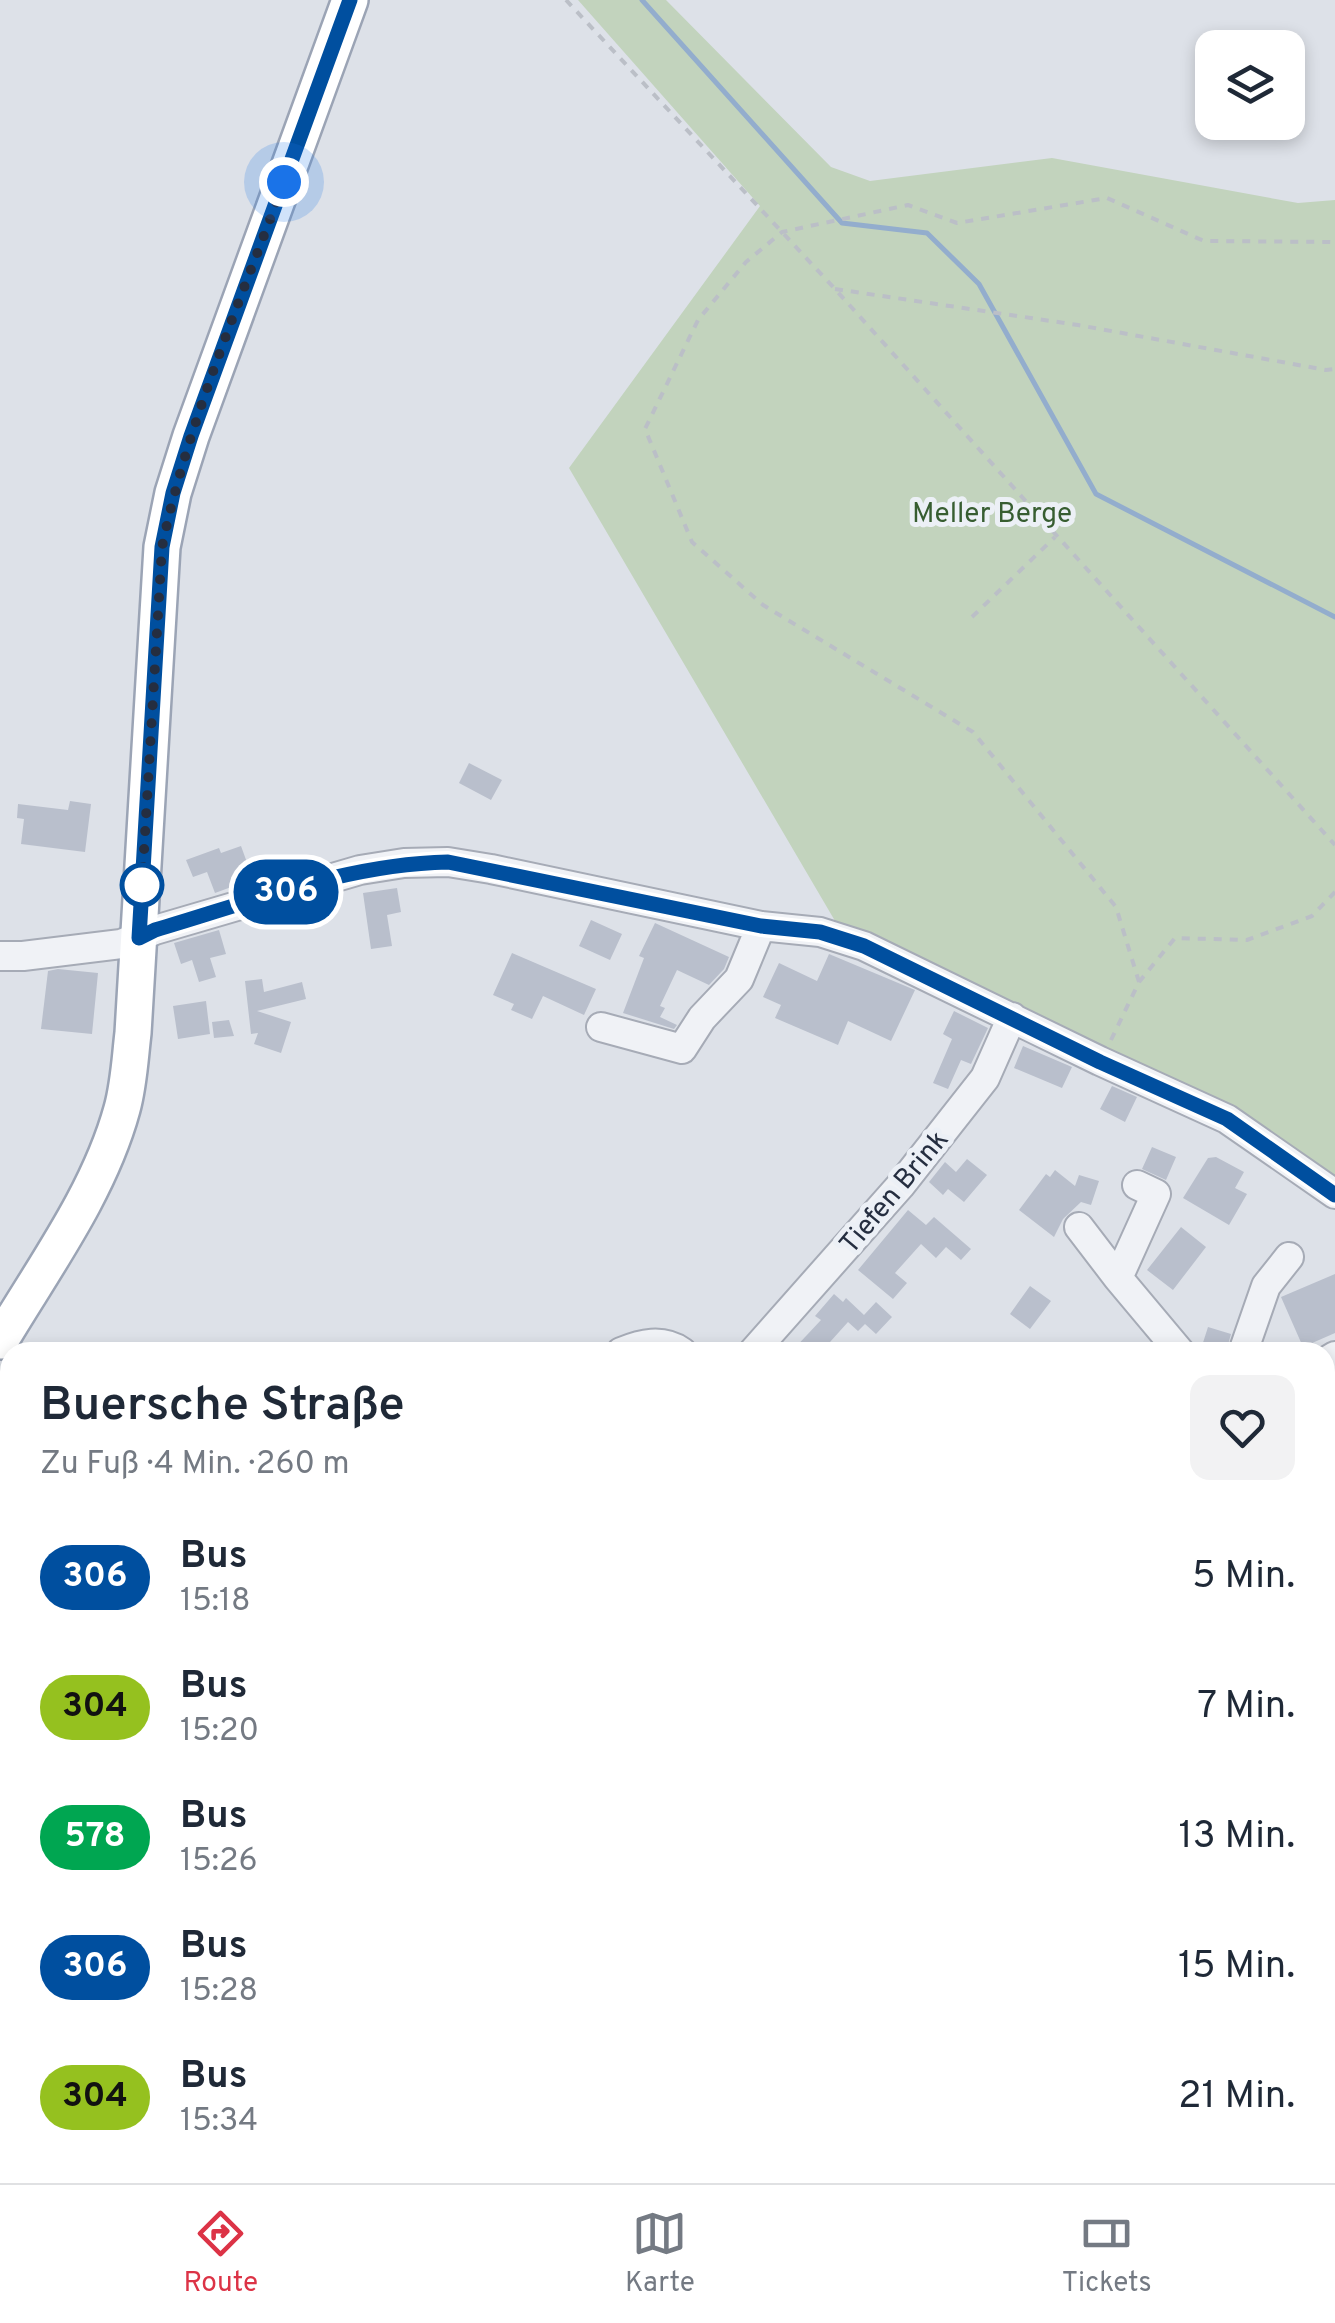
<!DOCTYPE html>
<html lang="de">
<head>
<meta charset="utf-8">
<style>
  body { margin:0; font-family:Overpass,sans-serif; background:#f2f2f3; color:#1f2937; height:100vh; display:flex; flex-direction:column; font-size:38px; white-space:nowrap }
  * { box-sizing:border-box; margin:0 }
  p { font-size:32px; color:#747a83 }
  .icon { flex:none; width:55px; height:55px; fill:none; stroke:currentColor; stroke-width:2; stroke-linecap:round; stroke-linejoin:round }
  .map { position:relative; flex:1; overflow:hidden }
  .panel { position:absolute; left:0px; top:1342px; width:1335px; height:842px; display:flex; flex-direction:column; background:#fff; border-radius:30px 30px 0 0; box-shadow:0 5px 15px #0003 }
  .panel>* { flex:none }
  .badge { padding:0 20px; border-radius:32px; font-size:35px; line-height:65px }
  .fabs { position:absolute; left:1195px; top:30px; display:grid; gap:20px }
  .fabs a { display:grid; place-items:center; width:110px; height:110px; border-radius:20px; background:#fff; box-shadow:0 5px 15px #0003; font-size:50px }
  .you { position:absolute; width:50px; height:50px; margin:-25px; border:8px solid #fff; border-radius:50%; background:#1a73e8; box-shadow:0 0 0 15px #1a73e833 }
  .map>.badge { position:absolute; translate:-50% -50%; box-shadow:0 0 0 5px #fff }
  .round { display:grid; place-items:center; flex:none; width:105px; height:105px; border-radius:20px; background:#f2f2f3 }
  .head { display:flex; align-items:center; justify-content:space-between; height:170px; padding:0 40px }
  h1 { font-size:48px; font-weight:600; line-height:75px }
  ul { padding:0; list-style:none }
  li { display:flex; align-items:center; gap:30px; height:130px; padding:0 40px }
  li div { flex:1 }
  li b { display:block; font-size:38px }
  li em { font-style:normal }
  li .badge { min-width:110px; font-weight:700; text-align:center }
  .dock { display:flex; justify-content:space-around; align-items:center; height:140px; border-top:2px solid #e0e1e3; background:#fff; font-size:28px; color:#747a83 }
  .dock a { display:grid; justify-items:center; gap:5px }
  .dock .on { color:#dc3346 }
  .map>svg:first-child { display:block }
  .built { fill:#ced4de }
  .green { fill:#c2d3bd }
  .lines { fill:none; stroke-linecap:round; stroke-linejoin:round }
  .stream { stroke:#93adcd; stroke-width:5 }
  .building { fill:#b9bfcc }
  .minor-casing { stroke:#a6abb6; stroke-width:32 }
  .major-casing { stroke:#9ba4b5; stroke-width:40 }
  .path { stroke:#bbbfc7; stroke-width:4; stroke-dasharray:8 8; stroke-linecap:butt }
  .minor { stroke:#f0f2f6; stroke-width:28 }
  .major { stroke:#fff; stroke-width:35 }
  .line-casing { stroke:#fff; stroke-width:22 }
  .line { stroke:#004f9f; stroke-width:15 }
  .walk { stroke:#252e40; stroke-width:10; stroke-dasharray:0 18 }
  .stop-dot { fill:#fff; stroke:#004f9f; stroke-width:5 }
  .labels { text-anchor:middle; stroke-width:10; stroke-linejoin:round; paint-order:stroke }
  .park-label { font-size:28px; fill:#375d31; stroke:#ecf0f6 }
  .street-label { font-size:28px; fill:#252e40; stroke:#ecf0f6 }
</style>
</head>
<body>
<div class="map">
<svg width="1335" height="2183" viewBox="0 0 1335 2183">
  <rect width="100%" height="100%" fill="#dde1e8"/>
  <path class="built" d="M1335,1376V1431L1325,1418V1381Z"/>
  <path class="green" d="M578,0H666L831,167L870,181L1052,158L1298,203L1335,200V1184L838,926L569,468L760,206Z
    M0,1483L10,1486V1555L0,1552Z
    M1325,1605L1335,1615V1810L1325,1816Z
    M10,2163V2175H758L776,2183H0V2166Z"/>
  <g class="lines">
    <path class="stream" d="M642,0L842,223L927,233L979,284L1096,494L1335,617"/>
  </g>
  <path class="building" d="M469,763L502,780L491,800L459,783Z
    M70,801L91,804L85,852L21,844L24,819L17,818L18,804L68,810Z
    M241,846L253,879L215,893L207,872L193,877L186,860L219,848L221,853Z
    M397,888L401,912L387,915L392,946L371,949L363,893Z
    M591,920L622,934L610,960L579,946Z
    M655,923L729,957L724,969L709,985L677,970L660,1006L665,1008L660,1017L677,1025L674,1029L623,1013L644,958L639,956Z
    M219,930L226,954L210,958L216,977L199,982L192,960L181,964L174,943Z
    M512,953L596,989L584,1015L543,996L532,1019L511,1010L514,1004L493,995Z
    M829,954L915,990L891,1041L848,1021L838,1045L775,1018L781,1005L763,997L779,963L817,981Z
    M58,969L98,973L92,1034L41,1029L48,971Z
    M262,979L264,992L302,982L306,999L257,1011L291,1022L281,1053L254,1044L258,1033L251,1034L245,981Z
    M206,1001L210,1034L178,1039L173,1006Z
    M954,1011L988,1028L971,1064L961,1060L948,1089L933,1083L952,1039L943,1034Z
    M229,1020L234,1036L214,1038L212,1022Z
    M1023,1046L1072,1067L1062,1088L1014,1068Z
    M1112,1086L1137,1097L1125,1122L1100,1109Z
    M1152,1147L1176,1157L1166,1180L1142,1169Z
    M1216,1157L1244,1172L1235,1188L1247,1194L1229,1225L1183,1198L1208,1158Z
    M967,1159L987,1175L964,1202L948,1189L943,1195L929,1182L945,1162L956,1172Z
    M1055,1170L1075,1186L1079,1175L1099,1181L1091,1205L1081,1202L1063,1219L1054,1237L1019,1210L1046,1174L1050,1177Z
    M908,1210L926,1225L934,1217L971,1249L961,1260L946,1247L936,1258L921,1244L895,1273L907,1283L893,1299L858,1270Z
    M1181,1227L1206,1247L1173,1290L1147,1270Z
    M1335,1274V1333L1303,1347L1281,1297Z
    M1030,1286L1051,1301L1030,1329L1010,1314Z
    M834,1294L843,1302L846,1298L864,1315L876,1302L892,1317L876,1334L865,1324L858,1331L848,1322L821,1352H791L821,1320L815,1316Z
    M1208,1327L1231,1334L1226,1352H1200Z"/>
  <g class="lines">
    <g class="minor-casing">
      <path id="minor" d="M0,956H23L121,944L155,930L360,870L404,863L448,862L491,869L761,926L820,932L864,946L1100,1061L1227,1119L1335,1194
        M601,1027L682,1049L702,1018L739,979L761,926
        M1137,1185L1156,1194L1118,1278L1180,1352
        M1079,1227L1118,1278
        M621,1352C641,1344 662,1338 682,1352
        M753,1352L900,1186L985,1078L1012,1017
        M1243,1352L1266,1286L1289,1257
        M1325,1362L1335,1356
        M0,1563L10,1567
        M0,1933L10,1928
        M0,2151L10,2148
        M1299,2175V2183
        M882,2183L886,2175"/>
    </g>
    <g class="major-casing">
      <path id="major" d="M0,1341C44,1267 99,1193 122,1109C129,1084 130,1058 133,1033L162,547L173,493L191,436L350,0"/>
    </g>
    <path class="path" d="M566,0L835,289L1335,845
      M835,289L1078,325L1326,370L1335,369
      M972,617L1055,537
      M1139,982L1116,907L973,732L763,605L692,542L645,429L698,320L746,262L782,232L908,205L957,223L1107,198L1204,241L1335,242
      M1111,1040L1139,982L1175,938L1247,940L1312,916L1335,892"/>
    <use href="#minor" class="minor"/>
    <use href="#major" class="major"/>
  </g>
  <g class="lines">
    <g class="line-casing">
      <path id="line" d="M350,0L191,436L173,493L162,547L139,938L155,930C251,902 347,864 448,862L761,926L820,932L864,946L1100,1062L1227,1119L1335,1195"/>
    </g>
    <use href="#line" class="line"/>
    <path class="walk" d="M142,885L162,547C188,422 240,302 284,182"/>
  </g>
  <circle class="stop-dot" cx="142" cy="885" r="20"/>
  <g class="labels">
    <g class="park-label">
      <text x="992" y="522">Meller Berge</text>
    </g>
    <g class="street-label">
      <text transform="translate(893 1191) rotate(-50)" y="10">Tiefen Brink</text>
    </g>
  </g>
</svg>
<div class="fabs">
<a><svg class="icon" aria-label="layers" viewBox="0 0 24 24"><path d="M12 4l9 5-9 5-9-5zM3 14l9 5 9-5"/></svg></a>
</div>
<div class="you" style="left:284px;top:182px"></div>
<b class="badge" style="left:286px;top:892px;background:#004f9f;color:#fff">306</b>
<section class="panel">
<div class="head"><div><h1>Buersche Straße</h1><p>Zu Fuß · 4 Min. · 260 m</p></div><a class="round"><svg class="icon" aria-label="heart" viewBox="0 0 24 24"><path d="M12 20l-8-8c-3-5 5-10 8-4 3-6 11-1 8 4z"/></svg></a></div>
<ul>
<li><span class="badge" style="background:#004f9f;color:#fff">306</span><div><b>Bus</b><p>15:18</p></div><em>5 Min.</em></li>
<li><span class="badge" style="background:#95c11f;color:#111">304</span><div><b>Bus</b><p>15:20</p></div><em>7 Min.</em></li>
<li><span class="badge" style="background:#00a651;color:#fff">578</span><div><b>Bus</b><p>15:26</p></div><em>13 Min.</em></li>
<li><span class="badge" style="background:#004f9f;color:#fff">306</span><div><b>Bus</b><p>15:28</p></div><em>15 Min.</em></li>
<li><span class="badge" style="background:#95c11f;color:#111">304</span><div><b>Bus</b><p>15:34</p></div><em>21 Min.</em></li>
</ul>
</section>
</div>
<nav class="dock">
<a class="on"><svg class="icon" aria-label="directions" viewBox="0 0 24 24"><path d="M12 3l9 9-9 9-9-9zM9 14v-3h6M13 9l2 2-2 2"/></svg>Route</a>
<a><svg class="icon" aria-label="map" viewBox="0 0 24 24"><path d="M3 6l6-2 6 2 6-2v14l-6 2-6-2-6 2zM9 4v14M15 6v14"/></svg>Karte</a>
<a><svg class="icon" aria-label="tickets" viewBox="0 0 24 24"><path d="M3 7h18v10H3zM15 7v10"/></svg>Tickets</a>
</nav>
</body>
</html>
